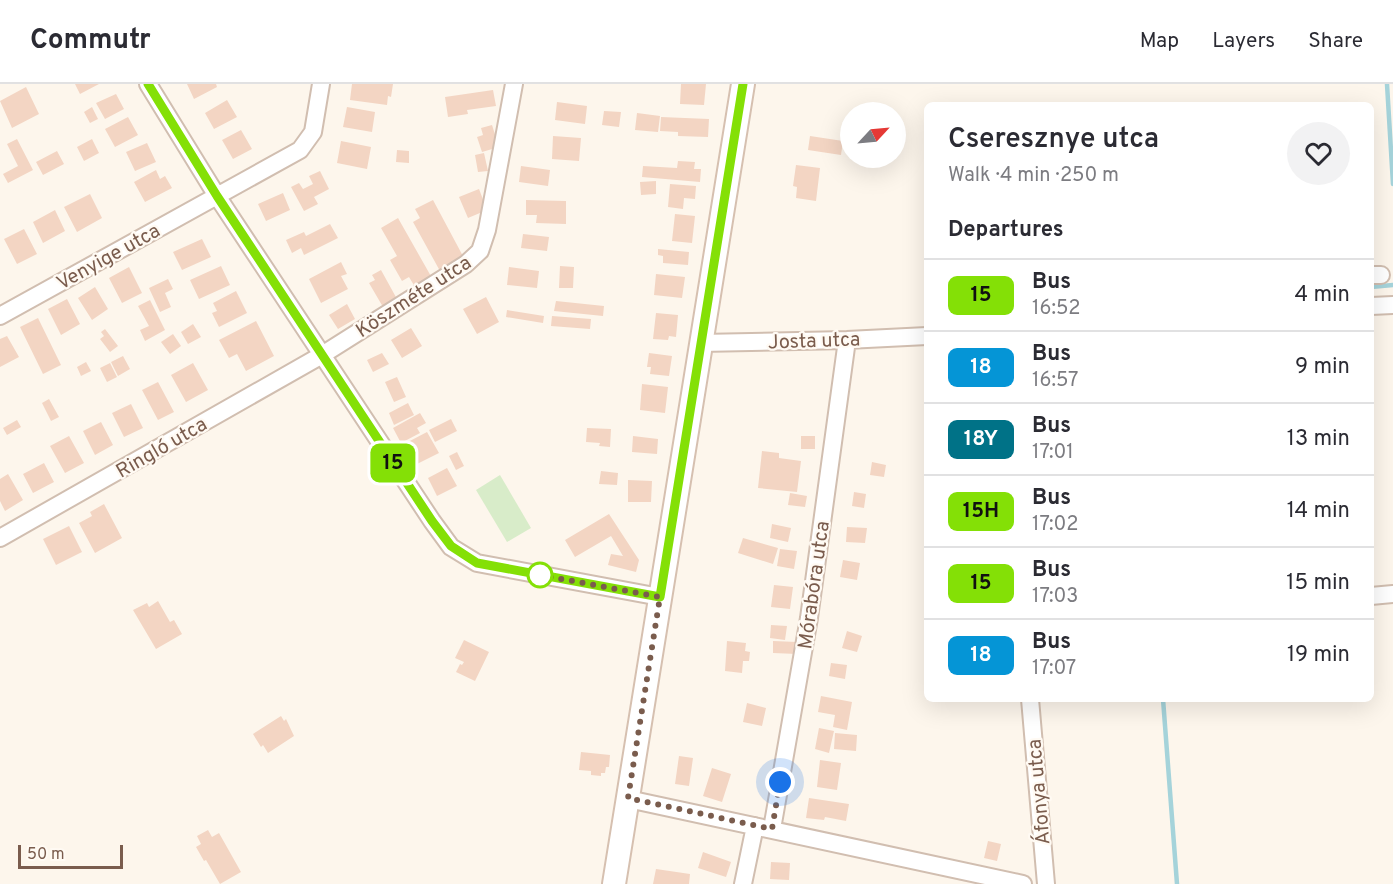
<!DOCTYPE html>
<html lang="en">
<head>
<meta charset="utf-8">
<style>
  body { margin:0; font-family:Overpass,sans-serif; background:#f2f2f3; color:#2b2b33; height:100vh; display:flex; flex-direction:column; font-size:22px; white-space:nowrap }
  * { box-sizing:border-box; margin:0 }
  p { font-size:20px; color:#7c7c81 }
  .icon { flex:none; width:33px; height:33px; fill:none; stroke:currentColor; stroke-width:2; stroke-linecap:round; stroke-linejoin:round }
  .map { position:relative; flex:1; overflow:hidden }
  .sheet { position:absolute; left:924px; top:18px; width:450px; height:600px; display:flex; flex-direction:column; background:#fff; border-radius:9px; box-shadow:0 6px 24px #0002 }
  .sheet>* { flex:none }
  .badge { padding:0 12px; border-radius:9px; font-size:21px; line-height:39px }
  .needle { width:39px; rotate:64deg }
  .buttons { position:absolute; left:840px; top:18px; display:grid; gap:12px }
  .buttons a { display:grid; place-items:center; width:66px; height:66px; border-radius:50%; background:#fff; box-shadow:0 6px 24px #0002; font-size:30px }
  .scale { position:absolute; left:18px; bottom:15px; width:105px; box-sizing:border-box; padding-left:6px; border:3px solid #7a5c4d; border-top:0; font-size:16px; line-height:21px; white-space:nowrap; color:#7a5c4d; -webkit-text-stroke:4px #fffaf3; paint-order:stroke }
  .you { position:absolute; width:30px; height:30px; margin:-15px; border:4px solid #fff; border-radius:50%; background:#1a73e8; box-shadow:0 0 0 9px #1a73e833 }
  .map>.badge { position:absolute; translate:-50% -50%; box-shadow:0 0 0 3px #fff }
  h2 { padding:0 24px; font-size:22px; line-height:54px }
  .round { display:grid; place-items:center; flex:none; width:63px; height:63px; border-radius:32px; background:#f2f2f3 }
  .summary { display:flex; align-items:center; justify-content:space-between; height:102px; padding:0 24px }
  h1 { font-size:28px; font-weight:600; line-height:45px }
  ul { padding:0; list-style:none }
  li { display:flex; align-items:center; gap:18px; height:72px; padding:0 24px; border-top:2px solid #e1e1e2 }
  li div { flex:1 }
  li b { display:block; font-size:22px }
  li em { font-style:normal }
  li .badge { min-width:66px; font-weight:700; text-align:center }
  header { display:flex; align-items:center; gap:36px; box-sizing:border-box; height:84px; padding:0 30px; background:#fff; border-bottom:2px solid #e1e1e2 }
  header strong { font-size:28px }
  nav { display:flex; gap:33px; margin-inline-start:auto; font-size:21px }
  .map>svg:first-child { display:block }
  .green { fill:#d8ecc9 }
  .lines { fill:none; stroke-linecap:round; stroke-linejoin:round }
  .stream { stroke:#a5d3da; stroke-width:4.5 }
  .building { fill:#f3d5c3 }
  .street-casing { stroke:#d1beb0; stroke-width:20 }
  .secondary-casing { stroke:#d6c0b0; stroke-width:26 }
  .street { stroke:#fff; stroke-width:16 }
  .secondary { stroke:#fff; stroke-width:22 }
  .line-casing { stroke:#fff; stroke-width:14 }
  .line { stroke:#84e006; stroke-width:9 }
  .walk { stroke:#7a5c4d; stroke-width:6; stroke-dasharray:0 10.8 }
  .stop-dot { fill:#fff; stroke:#84e006; stroke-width:3 }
  .labels { text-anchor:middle; stroke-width:4.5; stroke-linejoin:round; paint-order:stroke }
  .street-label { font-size:20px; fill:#7a5c4d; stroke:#fffaf3 }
</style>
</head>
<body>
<header>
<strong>Commutr</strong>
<nav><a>Map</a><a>Layers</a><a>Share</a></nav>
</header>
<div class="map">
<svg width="1393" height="800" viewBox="0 0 1393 800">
  <rect width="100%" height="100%" fill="#fdf6ec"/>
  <path class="green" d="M500,391L531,444L507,458L476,406Z"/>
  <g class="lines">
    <path class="stream" d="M1387,0L1393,100
      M1371,203L1393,201
      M1163,615L1177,800"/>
  </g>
  <path class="building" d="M75,0H99L80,10Z
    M187,0H216L217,3L194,15Z
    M352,0H393L391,13L388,12L387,21L350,16Z
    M681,0H706L704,21L680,20Z
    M26,3L39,30L12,44L0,17Z
    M493,6L496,22L467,26L468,30L448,33L445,13Z
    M116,10L124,25L105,35L96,19Z
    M227,16L237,33L214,45L205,29Z
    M557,18L587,22L585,40L555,36Z
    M92,23L98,35L90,39L84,28Z
    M347,23L375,28L372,48L343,43Z
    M604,27L621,28L619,43L602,41Z
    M637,29L660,32L658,48L635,46Z
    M128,33L138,51L115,63L105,45Z
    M661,33L709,35L708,53L678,52V48L660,47Z
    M492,41L499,63L482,68L477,53L483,51L481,44Z
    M241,46L252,65L233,75L222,56Z
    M553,52L581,54L579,77L552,75Z
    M810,52L843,57L841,71L808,66Z
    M17,55L33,86L8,99L3,90L18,82L7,60Z
    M92,55L99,69L84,77L77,63Z
    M341,57L371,63L367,85L337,79Z
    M147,59L156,78L135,87L126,68Z
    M397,66L409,67V79L396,78Z
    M57,67L64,80L43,91L36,78Z
    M484,69L488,87L478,88L475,71Z
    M678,77L695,78L694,85H701L700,98L642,93L643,82L677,84Z
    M796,81L820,84L816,117L796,114L797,103L793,102Z
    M521,82L550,86L548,102L519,98Z
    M156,86L160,95L165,92L172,104L145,118L134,98Z
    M320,87L329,105L314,113L318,120L304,127L291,103L299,99L303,105L313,100L309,92Z
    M656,97V110L641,111L640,98Z
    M670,100L696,102L695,115L684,114L683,125L668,123Z
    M479,105L487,126L468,134L459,113Z
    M283,109L290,126L266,137L258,120Z
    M90,110L102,134L77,148L64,123Z
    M433,116L464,174L440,187L413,138L420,134L415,125Z
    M526,116L566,117V140L536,139L537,131H526Z
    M55,126L65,147L43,159L33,138Z
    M675,130L695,132L692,159L672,157Z
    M398,134L432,194L415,203L409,193L402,197L390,176L397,172L381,144Z
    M330,140L338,154L304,171L301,164L292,169L286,156L304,148L306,152Z
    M24,145L37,170L17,180L4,155Z
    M523,150L549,153L547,167L521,164Z
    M202,155L211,173L182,186L173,168Z
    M658,165L689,168L688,181L663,179V172L658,171Z
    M341,178L347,190L341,192L348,205L321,219L309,195Z
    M221,182L230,201L199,215L190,196Z
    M560,182L574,183L573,204H559Z
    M129,183L142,209L122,219L109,194Z
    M509,183L539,187L537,204L507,201Z
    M381,186L397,215L383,223L369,199L375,196L372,191Z
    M656,190L685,193L682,214L654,211Z
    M168,195L173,205L165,209L171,223L160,228L149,204Z
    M95,203L108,225L92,236L78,214Z
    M236,207L247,229L219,243L212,229L217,227L213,219Z
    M486,213L499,238L477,250L463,225Z
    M67,215L80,240L61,251L48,225Z
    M150,216L165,246L145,257L140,246L149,242L138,222Z
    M556,217L604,222L603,232L554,227Z
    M347,220L355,235L338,245L329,231Z
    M507,226L544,232L543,239L506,233Z
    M656,229L678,231L676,253L669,252L668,256L653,255Z
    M552,232L591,235L590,245L551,242Z
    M38,234L61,281L43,290L20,243Z
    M256,237L274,272L246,287L237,270L229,274L219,256Z
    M193,240L201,253L188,260L181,248Z
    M411,244L422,262L402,274L391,256Z
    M105,245L118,262L110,268L100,255L104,252L101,248Z
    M173,250L181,262L170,270L161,258Z
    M7,252L19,273L0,283V255Z
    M382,269L389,280L373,288L367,276Z
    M649,269L672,272L669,292L650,290L651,283H647Z
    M123,272L130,285L118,292L111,278Z
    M86,278L91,287L81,292L77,283Z
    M110,279L117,293L107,298L100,284Z
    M193,279L208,306L186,318L171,291Z
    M397,293L406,313L394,318L385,298Z
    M158,298L174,328L158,336L142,306Z
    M642,300L668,303L665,329L640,326Z
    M49,315L59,333L51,337L42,319Z
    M408,319L414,331L394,341L389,329Z
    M131,320L143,344L124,353L112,329Z
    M420,329L426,339L417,344L420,349L401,359L393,344Z
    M451,335L457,347L435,358L429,346Z
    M17,336L21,343L7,351L3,344Z
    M101,338L113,361L95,371L83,347Z
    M587,344L611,345L610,363L599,362L600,359L586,358Z
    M427,348L439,369L417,380L406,359Z
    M69,352L84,379L65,389L50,362Z
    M633,352L658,355L657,370L632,368Z
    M801,352H815V365H801Z
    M762,367L779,369V374L801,377L797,408L758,404Z
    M457,368L464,382L456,386L449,372Z
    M872,378L886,381L884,393L870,391Z
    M44,379L54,398L33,409L23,390Z
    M447,384L457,402L437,412L428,394Z
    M601,387L618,389L617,401L599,400Z
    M8,390L23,416L5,427L0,417V395Z
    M628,396L652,397L651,418H628Z
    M854,408L866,410L864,424L852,422Z
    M790,409L807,412L805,423L788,421Z
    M104,420L122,454L95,469L79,439L92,432L90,428Z
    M609,430L639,476L636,488L608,481L611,470L623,472L611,452L575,473L565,456Z
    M772,440L791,444L788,458L770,454Z
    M69,442L82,468L56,481L43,455Z
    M847,443L867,444L865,459L846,458Z
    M743,454L778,464L773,480L738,469Z
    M780,465L797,467L794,485L777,482Z
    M843,476L860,479L857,496L840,493Z
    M774,501L793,503L790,525L771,523Z
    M158,517L170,538L174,536L182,550L156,565L133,526L147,519L149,523Z
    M771,541L787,542L785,556L770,554Z
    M847,547L862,552L857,568L842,564Z
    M464,556L489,568L475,597L456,588L460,580L462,581L464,578L455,574Z
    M727,557L746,559L745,567L750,568L749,577H743L742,589L725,587Z
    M773,557L797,558V570L773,569Z
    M831,579L847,581L845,595L829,592Z
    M821,612L852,618L847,646L833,643L835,631L818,628Z
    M747,619L766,624L762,642L743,638Z
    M281,632L284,637L286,635L294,652L268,669L263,661L261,663L253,650Z
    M819,644L834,647L829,669L815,665Z
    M835,649L857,651L856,667L834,665Z
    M581,668L610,671L609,683H606L605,689H601V692L591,691V687L579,686Z
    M679,672L693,674L689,702L675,700Z
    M820,676L841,679L837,706L817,703Z
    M712,684L731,690L722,718L703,712Z
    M809,714L849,720L846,737L825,733L824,736L806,734Z
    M208,746L212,753L219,749L241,788L220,800L206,776L204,777L196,763L201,760L197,752Z
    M988,757L1001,760L997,777L984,774Z
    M703,768L731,778L726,793L698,784Z
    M771,778L790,779L789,796L770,795Z
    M656,785L690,790L689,800H653Z"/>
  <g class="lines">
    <g class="street-casing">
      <path id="street" d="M148,0L217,112L432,437L451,463L477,479L660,513
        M1371,191H1381
        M1371,222L1393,221
        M0,232L300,66L313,48L321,0
        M700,259L847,256L927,252
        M0,454L322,271L466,180L480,167L487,146L514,0
        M1371,512L1393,510
        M1030,615L1046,800
        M628,715L1023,800
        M772,745L809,534L847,256
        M743,800L755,742"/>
    </g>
    <g class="secondary-casing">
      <path id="secondary" d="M614,800L743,0"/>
    </g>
    <use href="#street" class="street"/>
    <use href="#secondary" class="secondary"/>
  </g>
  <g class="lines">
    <g class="line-casing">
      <path id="line" d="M148,0L217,112L432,437L451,462L477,479L660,513L743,0"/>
    </g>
    <use href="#line" class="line"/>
    <path class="walk" d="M540,491L660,513L628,714L772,745L780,698"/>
  </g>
  <circle class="stop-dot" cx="540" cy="491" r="12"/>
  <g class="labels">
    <g class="street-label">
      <text transform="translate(108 172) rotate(-29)" y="7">Venyige utca</text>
      <text transform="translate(413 212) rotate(-33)" y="7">Köszméte utca</text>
      <text transform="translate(814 256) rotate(-2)" y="7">Josta utca</text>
      <text transform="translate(161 363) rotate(-30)" y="7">Ringló utca</text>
      <text transform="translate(813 501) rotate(-82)" y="7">Mórabóra utca</text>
      <text transform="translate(1038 708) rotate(-95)" y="7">Áfonya utca</text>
    </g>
  </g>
</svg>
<div class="buttons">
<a><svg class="needle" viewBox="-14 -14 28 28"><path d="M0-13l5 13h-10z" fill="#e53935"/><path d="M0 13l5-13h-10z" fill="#7c7c81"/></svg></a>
</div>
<div class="scale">50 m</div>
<div class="you" style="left:780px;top:698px"></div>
<b class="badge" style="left:393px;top:379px;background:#84e006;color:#111">15</b>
<section class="sheet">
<div class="summary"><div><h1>Cseresznye utca</h1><p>Walk · 4 min · 250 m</p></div><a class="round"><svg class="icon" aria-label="heart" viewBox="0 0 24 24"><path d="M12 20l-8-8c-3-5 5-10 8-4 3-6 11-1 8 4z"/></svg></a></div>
<h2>Departures</h2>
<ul>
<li><span class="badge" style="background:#84e006;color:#111">15</span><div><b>Bus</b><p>16:52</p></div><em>4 min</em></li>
<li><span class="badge" style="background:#0595d6;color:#fff">18</span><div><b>Bus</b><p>16:57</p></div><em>9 min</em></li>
<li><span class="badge" style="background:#007287;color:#fff">18Y</span><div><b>Bus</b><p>17:01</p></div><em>13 min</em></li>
<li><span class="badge" style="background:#84e006;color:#111">15H</span><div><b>Bus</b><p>17:02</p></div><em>14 min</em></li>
<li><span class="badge" style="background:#84e006;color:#111">15</span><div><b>Bus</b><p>17:03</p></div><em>15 min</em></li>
<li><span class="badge" style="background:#0595d6;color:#fff">18</span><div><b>Bus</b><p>17:07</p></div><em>19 min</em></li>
</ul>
</section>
</div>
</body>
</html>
